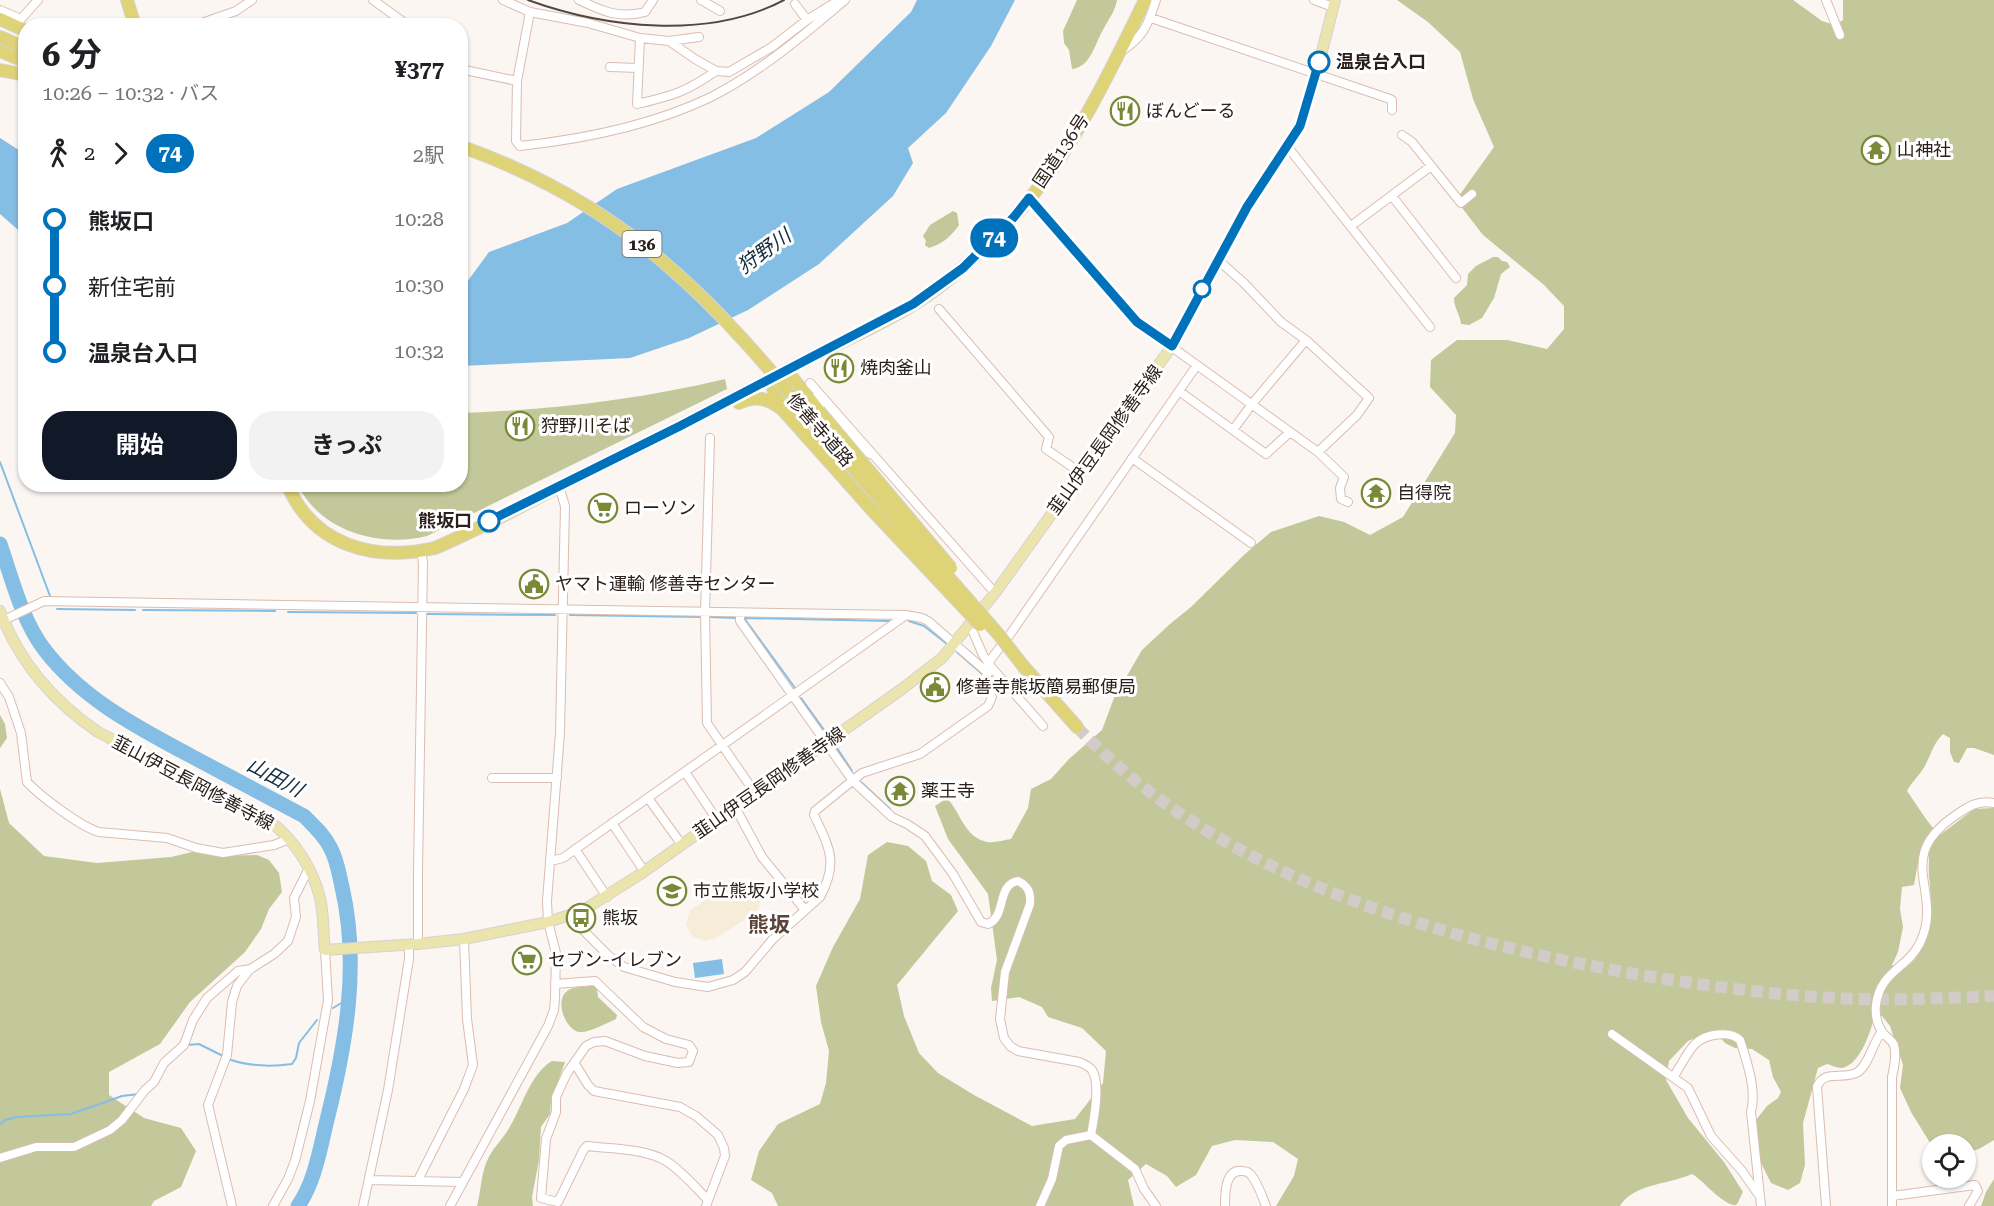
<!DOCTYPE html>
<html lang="ja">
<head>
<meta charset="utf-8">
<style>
  body { margin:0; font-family:"Roboto Serif","Noto Sans JP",serif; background:#f2f2f2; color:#202124; height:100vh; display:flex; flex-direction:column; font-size:22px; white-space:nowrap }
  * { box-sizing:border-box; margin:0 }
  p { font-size:20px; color:#757577 }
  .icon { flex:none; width:33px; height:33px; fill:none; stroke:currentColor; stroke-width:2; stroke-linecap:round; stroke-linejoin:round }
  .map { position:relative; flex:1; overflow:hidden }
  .panel { position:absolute; left:18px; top:18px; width:450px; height:474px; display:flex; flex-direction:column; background:#fff; border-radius:24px; box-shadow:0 2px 4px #0004 }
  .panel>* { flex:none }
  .badge { padding:0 12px; border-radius:20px; font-size:21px; line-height:39px }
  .fabs { position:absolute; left:1922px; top:1134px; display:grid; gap:12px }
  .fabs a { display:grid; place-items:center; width:54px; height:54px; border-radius:50%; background:#fff; box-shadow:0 2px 4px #0004; font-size:30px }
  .map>.badge { position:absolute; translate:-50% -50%; box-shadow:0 0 0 3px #fff }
  .legs { display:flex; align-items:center; gap:9px; height:66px; padding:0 24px; font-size:20px }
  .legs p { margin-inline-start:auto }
  .head { display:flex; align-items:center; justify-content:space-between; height:102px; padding:0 24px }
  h1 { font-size:33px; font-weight:700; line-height:45px }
  .action { display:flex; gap:12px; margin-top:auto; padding:12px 24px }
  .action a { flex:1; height:69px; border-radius:24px; background:#111827; color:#fff; font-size:24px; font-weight:700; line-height:69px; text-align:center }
  .action a+a { background:#f2f2f2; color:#202124 }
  ul { padding:0 24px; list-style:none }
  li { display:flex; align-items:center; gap:21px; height:66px; font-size:22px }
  li i { display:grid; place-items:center; width:9px; height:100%; margin:0 8px; background:currentColor }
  li i::after { content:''; width:15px; height:15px; margin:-8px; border:4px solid; border-radius:50%; background:#fff }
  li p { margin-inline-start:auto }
  li:first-child i { background:linear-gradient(#0000 50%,currentColor 0) }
  li:last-child i { background:linear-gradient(currentColor 50%,#0000 0) }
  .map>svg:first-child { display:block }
  .education { fill:#f6ecd7 }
  .green { fill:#c2c899; fill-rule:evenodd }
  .water { fill:#84bee4 }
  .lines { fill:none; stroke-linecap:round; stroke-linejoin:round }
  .stream { stroke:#84bee4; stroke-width:2 }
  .river { stroke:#84bee4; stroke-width:15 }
  .highway-tunnel { stroke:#d2cbc8; stroke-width:12; stroke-dasharray:12 6; stroke-linecap:butt }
  .minor-casing { stroke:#dabdb0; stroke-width:10 }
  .major-casing { stroke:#d5d2d1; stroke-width:12 }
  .highway-casing { stroke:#d5d2d1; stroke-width:14 }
  .minor { stroke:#fff; stroke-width:8 }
  .major { stroke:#ebe5ad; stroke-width:10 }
  .highway { stroke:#ded376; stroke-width:12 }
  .rail { stroke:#514743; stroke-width:2 }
  .highway-bridge-casing { stroke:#d5d2d1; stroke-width:14; stroke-linecap:butt }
  .highway-bridge { stroke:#ded376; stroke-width:12 }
  .line-1-casing { stroke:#fff; stroke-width:14 }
  .line-1 { stroke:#0072bc; stroke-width:9 }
  .stop-1-dot { fill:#fff; stroke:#0072bc; stroke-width:3 }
  .labels { text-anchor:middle; stroke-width:6; stroke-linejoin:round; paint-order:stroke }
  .shield { fill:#fff; stroke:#6b635f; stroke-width:1.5 }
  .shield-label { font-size:16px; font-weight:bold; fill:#2b201b }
  .stop-label { font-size:18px; font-weight:bold; fill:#2b201b; stroke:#fff; text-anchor:start }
  .poi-label { font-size:18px; fill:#2b201b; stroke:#fff; text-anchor:start }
  .street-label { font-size:18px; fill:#2b201b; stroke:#fff }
  .water-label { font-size:20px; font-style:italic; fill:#132e3e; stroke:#fff }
  .quarter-label { font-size:21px; font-weight:bold; fill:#5a4338; stroke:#fff }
</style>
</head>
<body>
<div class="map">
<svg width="1994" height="1206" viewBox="0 0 1994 1206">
  <rect width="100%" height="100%" fill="#fcf6f3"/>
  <path class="education" d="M736,881H746L757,888L760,897L759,908L752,915L714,939L705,941L693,937L686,925L690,910Z"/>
  <path class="green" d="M1077,0H1117C1115,12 1108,20 1103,30C1095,43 1091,67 1072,69L1069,50L1064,43L1063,31Z
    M1397,0H1793L1822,21L1835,25L1843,20V0H1994V755L1974,748H1967L1959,763L1954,762L1950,752V738L1943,734C1932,744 1930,760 1921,772C1916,779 1911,783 1907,791C1918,806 1926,822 1940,835L1974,809L1994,808V1140L1979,1149L1965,1153V1144L1932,1146L1911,1112L1900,1088L1903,1065L1890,1026L1882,1016H1874C1872,1030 1859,1067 1841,1068C1837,1068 1831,1065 1827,1064L1818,1068L1803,1123L1805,1165L1800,1183L1788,1190L1771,1183L1758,1157L1756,1120L1767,1106L1778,1098L1781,1092L1773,1077L1769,1060L1752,1049L1735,1048L1725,1043L1714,1031L1688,1041L1669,1061L1666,1080L1688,1118L1724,1162L1743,1192C1741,1195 1739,1202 1736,1205C1723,1206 1702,1179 1692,1174C1671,1184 1632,1184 1620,1206H1276L1294,1176L1298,1159L1273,1142L1235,1140L1212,1146L1196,1175L1176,1187L1167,1176L1146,1164L1128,1180L1134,1206H778L772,1193L751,1180L759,1151L778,1124L820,1104L826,1083L829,1051L821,1022L816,986L833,947L860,899L868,855L887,842L908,846L926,861L932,881L951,895L958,911L897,985L904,1016L919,1053L938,1073L974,1095L1032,1126L1075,1119L1103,1083L1106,1051L1082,1028L1048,1017L1042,1007L1019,997L992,1001L991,988L997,960L988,894L948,839L935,806L947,798C961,813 964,837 987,842C994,843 1004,840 1011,839L1028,808L1031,789L1051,779L1069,759L1102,730L1114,698L1142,650L1170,624L1191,607L1245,554L1271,532L1319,516L1344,522L1370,535L1403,517L1455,433L1456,415L1430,387L1431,360L1457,340H1507L1547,349L1564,329V306L1544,285L1483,235L1456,200L1494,147L1473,99L1460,52L1428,22ZM1923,851L1928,853C1930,861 1928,869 1929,876C1933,912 1934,952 1899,972L1892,965L1898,952L1903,927L1900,909L1902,887L1914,885L1919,857Z
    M953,211L957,213L959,225C951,236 943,244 929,248L925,245L926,241L923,236L930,225Z
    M1493,257H1498L1502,261L1507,262L1510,267L1501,274L1494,298L1482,318L1469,325L1461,324C1460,314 1454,308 1454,298L1467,285L1468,274L1476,266Z
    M725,379L727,389L427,536C379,548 320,531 298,485L460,484L461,413C550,410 637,400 725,379Z
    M0,715L5,724L7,738L0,748Z
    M0,789L9,823L44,856L97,863L171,857L192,852L219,856L257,855L269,860L279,873L282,892L269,909L261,929L245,952L190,1002L160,1044L109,1072V1095L144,1118L181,1128L196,1151L181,1187L154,1201L151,1206H0Z
    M592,985L597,988L598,997L617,1015L616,1019C606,1023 590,1033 579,1032C565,1029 556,1003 565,993C572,985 583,988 592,985Z
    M552,1061L565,1062L551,1101L550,1114L541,1127L539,1160L532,1197L533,1206H477C481,1192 481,1174 487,1161C492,1149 501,1141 508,1130C522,1108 529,1075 552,1061Z
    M1994,1179V1206H1981L1986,1192Z"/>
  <path class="water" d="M917,0H1015L991,46L946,113L908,148L913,163L893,196L819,264L748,310L689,338L630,358L461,366L460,285L467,282L489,252L567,223L617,189L756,138L829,92L911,12Z
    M0,138L25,154V236L0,214Z
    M722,959L724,974L695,978L693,963Z"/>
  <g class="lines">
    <path class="stream" d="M0,462L50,596
      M57,609L135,610
      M143,610L275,611
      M288,612L416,613
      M427,614L555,615
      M570,615L700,617
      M710,617L736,618
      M744,618L890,621
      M744,618L795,688
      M909,621L924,626L947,644
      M957,652L981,673
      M801,698L827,734
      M835,745L852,771
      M861,782L890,809
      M333,1008L348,999
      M187,1045L199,1044L223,1056
      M228,1059C248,1066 271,1067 292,1064L296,1058L299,1043L317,1020
      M0,1124L5,1120L17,1117L71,1114L122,1096L139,1094"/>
    <path class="river" d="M0,544C12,579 22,620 44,649C82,699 137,727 191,756C229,776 267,796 304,816C314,826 324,835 330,847C337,859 339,874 342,887C360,964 346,1044 327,1120C320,1148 315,1182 298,1206"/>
    <path class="highway-tunnel" d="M1077,727C1198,855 1371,917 1539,955C1631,975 1723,990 1817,997C1875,1001 1935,999 1994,996"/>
    <g class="minor-casing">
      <path id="minor" d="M373,0L409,26
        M503,0L530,12L588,23L640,38L669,41L695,59L716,71
        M579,0C602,11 619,19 645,12L653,0
        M701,0L720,11
        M1314,0L1333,7
        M1826,0L1840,35
        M795,4L807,20L836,2
        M0,10L21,19L38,0
        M530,12L517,81L516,141L520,146C585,139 651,126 711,97C760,72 804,35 845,0
        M1151,18L1390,99L1392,100V110
        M193,26L236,11L252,0
        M640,38L637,104C672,96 686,92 716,71L729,72L772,47L807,20
        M669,41L699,37
        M1120,52C1143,38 1148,25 1156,0
        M610,67L638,68
        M460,69L517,81
        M1402,135L1412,142L1461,203L1472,194
        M1287,146L1430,327
        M1392,196L1456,278
        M1029,198L1137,322L1318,452L1344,477L1340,488L1341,499L1348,502
        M1351,226L1431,166
        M1218,260L1244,283L1281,322L1306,340L1369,398L1357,415L1318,452
        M939,309L1049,437L1046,449L1081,473
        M810,383L995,593
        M1179,391L1197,365
        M815,398L860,449L870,454
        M1233,430L1252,404L1306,340
        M710,438L705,612L707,723L755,793
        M1132,458L1251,543
        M740,613V621L853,781L892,817L907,824L925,836L953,874L981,922L988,924C1007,916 996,885 1018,881C1028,886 1031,892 1030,904L1005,972L1000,1019L1004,1038L1010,1046L1018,1051L1079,1062C1084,1064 1089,1066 1092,1070C1101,1084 1094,1119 1091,1135
        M0,622L44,601L906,615L922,618L928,621L987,672
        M970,625L983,655L992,668L1043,726
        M988,663L1011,633L1179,391L1266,454L1290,432
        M0,683L9,697L21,733L27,782C40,796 81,827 99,832L167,838L196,848L223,853L274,845L289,839
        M685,772L717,820
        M492,778H557
        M648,798L682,845
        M735,807L762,857L805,910
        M612,823L644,871
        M575,849L607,897
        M551,861L563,858L906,615
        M572,916L575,922L609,956L624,967L675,982L708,987L733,980L745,972L773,939L820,897C839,862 829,847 814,815L815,811L862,773L920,754L988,706L992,697L984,679L992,668
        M418,944V871L423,563L421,551
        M555,984L595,981L643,1027L666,1039L689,1045L693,1051L689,1062L678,1063L645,1056L605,1041L594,1042L586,1046L567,1073L556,1097V1112L546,1139L541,1198L558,1202L584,1149L587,1146C612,1149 644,1148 666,1161C682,1171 695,1187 708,1200
        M1612,1034L1688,1088L1711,1136L1742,1171L1758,1194
        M575,1064L588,1085L594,1091L680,1107L696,1116L718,1135L724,1148L725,1156L706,1206
        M1674,1076C1681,1066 1687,1052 1695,1044C1705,1034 1730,1030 1740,1040C1747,1062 1757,1090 1751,1112L1761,1206
        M1091,1135L1135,1169L1144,1189L1156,1206
        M0,1158L36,1147H74L110,1130L122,1120L145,1090L154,1082L164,1063L184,1045L193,1020L207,998L238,971L251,969
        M369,1180L462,1182
        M418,1180L464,1089L473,1065L467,1019L464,939
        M1892,1196L1975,1185L1978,1191L1969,1206
        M232,1206L208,1105L227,1055L232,1002L237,986L249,970L274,954L288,941L296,917L294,898L309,868
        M273,1206L288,1179L295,1161L310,1101L328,1000L325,950
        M363,1206L388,1090L409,959V945
        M450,1206L548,1026L554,1010L555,998L556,953L548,922L547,901L560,733L565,506L559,486
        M1040,1206L1052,1179L1059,1146L1066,1140L1091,1135
        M1225,1206C1225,1194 1225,1169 1242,1171C1246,1171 1249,1172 1251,1175C1258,1183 1262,1196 1266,1206
        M1826,1206L1817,1087C1824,1068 1844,1081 1858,1072C1870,1063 1872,1043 1882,1032
        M1892,1206V1077C1894,1067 1897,1056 1894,1045C1891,1039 1886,1037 1882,1032C1877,1024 1875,1014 1876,1005C1880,971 1907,969 1920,943C1945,891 1891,859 1956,815C1969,806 1978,800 1994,803"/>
    </g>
    <g class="major-casing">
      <path id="major" d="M0,611C19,662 53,701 98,732L272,823C295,841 313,869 320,898C324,914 323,933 325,950L418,944L464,939L548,922L582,911L639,875L902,689L942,658L995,593L1172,346L1247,207L1300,126L1316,75L1335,0"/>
    </g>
    <g class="highway-casing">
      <path id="highway" d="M127,0L135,26
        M0,19L26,31
        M0,37L26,48
        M0,51L26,62
        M0,70L26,75
        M786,370L819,411
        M771,378L774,392L783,408
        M739,403C756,395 768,398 783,410L873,511
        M287,484C313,546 374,562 435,548C498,521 559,485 622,455C685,424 746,391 808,359C842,341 878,326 911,306C949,283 983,251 1013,218C1071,155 1108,76 1145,0
        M1024,667L1077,727"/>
    </g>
    <use href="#minor" class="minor"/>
    <use href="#major" class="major"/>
    <use href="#highway" class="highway"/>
    <path class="rail" d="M528,0C605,28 709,40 784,0"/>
    <g class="highway-bridge-casing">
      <path id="highway-bridge" d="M460,146C536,173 608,213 668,266C730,319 782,384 834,446C889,510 944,572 999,635L1024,667
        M819,411L951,568
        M873,511L980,625"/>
    </g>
    <use href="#highway-bridge" class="highway-bridge"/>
  </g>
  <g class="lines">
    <g class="line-1-casing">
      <path id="line-1" d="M489,521L680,426L913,304L963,268L1014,217L1029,198L1137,322L1172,346L1247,207L1300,126L1319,62"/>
    </g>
    <use href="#line-1" class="line-1"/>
  </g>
  <defs>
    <g id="restaurant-ring" transform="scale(1.5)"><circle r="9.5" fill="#fff" stroke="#7a8937" stroke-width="1.5"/><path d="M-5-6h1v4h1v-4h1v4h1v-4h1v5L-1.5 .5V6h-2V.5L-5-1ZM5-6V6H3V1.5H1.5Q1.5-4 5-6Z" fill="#7a8937"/></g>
    <g id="temple-ring" transform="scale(1.5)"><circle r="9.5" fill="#fff" stroke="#7a8937" stroke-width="1.5"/><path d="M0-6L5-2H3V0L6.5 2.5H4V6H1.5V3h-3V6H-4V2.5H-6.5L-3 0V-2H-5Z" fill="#7a8937"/></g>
    <g id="supermarket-ring" transform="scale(1.5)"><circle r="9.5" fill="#fff" stroke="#7a8937" stroke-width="1.5"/><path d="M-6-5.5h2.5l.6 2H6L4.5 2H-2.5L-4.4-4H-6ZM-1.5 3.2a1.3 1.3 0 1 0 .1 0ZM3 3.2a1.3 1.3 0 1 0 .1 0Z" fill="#7a8937"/></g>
    <g id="civic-ring" transform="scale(1.5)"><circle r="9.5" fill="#fff" stroke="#7a8937" stroke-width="1.5"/><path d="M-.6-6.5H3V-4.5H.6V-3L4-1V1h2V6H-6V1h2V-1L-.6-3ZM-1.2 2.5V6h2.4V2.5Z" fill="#7a8937"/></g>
    <g id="school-ring" transform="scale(1.5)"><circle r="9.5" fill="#fff" stroke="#7a8937" stroke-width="1.5"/><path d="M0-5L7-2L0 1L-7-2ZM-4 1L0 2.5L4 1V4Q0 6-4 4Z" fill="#7a8937"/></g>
    <g id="bus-ring" transform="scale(1.5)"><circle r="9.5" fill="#fff" stroke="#7a8937" stroke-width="1.5"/><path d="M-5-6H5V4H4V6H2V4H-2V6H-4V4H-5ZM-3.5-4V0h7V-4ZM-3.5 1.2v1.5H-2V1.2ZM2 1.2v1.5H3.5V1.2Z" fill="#7a8937"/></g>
  </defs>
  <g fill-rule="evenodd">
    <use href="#restaurant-ring" x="1125" y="111"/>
    <use href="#temple-ring" x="1876" y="150"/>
    <use href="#restaurant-ring" x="839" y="368"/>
    <use href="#restaurant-ring" x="520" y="426"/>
    <use href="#temple-ring" x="1376" y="493"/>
    <use href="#supermarket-ring" x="603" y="508"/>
    <use href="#civic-ring" x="534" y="584"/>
    <use href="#civic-ring" x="935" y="687"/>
    <use href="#temple-ring" x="900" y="791"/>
    <use href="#school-ring" x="672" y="891"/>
    <use href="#bus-ring" x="581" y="918"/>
    <use href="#supermarket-ring" x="527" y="960"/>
  </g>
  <g class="stop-1-dot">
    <circle cx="1319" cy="62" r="10"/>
    <circle cx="1202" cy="289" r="8"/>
    <circle cx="489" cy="521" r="10"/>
  </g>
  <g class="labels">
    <rect class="shield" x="622.5" y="231" width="39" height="26" rx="4.5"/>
    <g class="shield-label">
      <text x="642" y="250">136</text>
    </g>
    <g class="stop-label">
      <text x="1336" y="68">温泉台入口</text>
      <text x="472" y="527" text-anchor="end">熊坂口</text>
    </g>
    <g class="poi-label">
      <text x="1146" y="117">ぼんどーる</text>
      <text x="1897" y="156">山神社</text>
      <text x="860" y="374">焼肉釜山</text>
      <text x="541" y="432">狩野川そば</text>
      <text x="1397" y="499">自得院</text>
      <text x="624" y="514">ローソン</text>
      <text x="555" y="590">ヤマト運輸 修善寺センター</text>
      <text x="956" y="693">修善寺熊坂簡易郵便局</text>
      <text x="921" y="797">薬王寺</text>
      <text x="693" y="897">市立熊坂小学校</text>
      <text x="602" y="924">熊坂</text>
      <text x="548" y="966">セブン-イレブン</text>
    </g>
    <g class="street-label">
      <text transform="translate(1061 151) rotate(-56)" y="6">国道136号</text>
      <text transform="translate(820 430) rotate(49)" y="6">修善寺道路</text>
      <text transform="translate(1105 440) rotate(-54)" y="6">韮山伊豆長岡修善寺線</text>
      <text transform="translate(193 783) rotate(28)" y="6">韮山伊豆長岡修善寺線</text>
      <text transform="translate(769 783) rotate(-35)" y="6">韮山伊豆長岡修善寺線</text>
    </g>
    <g class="water-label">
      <text transform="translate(764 251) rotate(-36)" y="7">狩野川</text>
      <text transform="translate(275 777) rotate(28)" y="7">山田川</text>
    </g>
    <g class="quarter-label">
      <text x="769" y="932">熊坂</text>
    </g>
  </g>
</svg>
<div class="fabs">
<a><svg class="icon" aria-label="locate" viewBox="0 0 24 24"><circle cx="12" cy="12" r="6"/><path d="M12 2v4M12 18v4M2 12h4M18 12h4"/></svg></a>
</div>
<b class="badge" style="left:994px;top:238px;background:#0072bc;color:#fff">74</b>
<section class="panel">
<div class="head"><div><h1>6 分</h1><p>10:26 – 10:32 · バス</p></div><b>¥377</b></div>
<div class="legs"><svg class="icon" aria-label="walk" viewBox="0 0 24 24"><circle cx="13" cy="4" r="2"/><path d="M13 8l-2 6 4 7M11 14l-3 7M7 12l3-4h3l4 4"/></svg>2<svg class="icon" aria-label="forward" viewBox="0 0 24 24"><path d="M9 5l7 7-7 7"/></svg><b class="badge" style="background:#0072bc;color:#fff">74</b><p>2駅</p></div>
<ul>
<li><i style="color:#0072bc"></i><b>熊坂口</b><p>10:28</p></li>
<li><i style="color:#0072bc"></i><span>新住宅前</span><p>10:30</p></li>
<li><i style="color:#0072bc"></i><b>温泉台入口</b><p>10:32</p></li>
</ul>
<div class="action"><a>開始</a><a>きっぷ</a></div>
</section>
</div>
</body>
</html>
